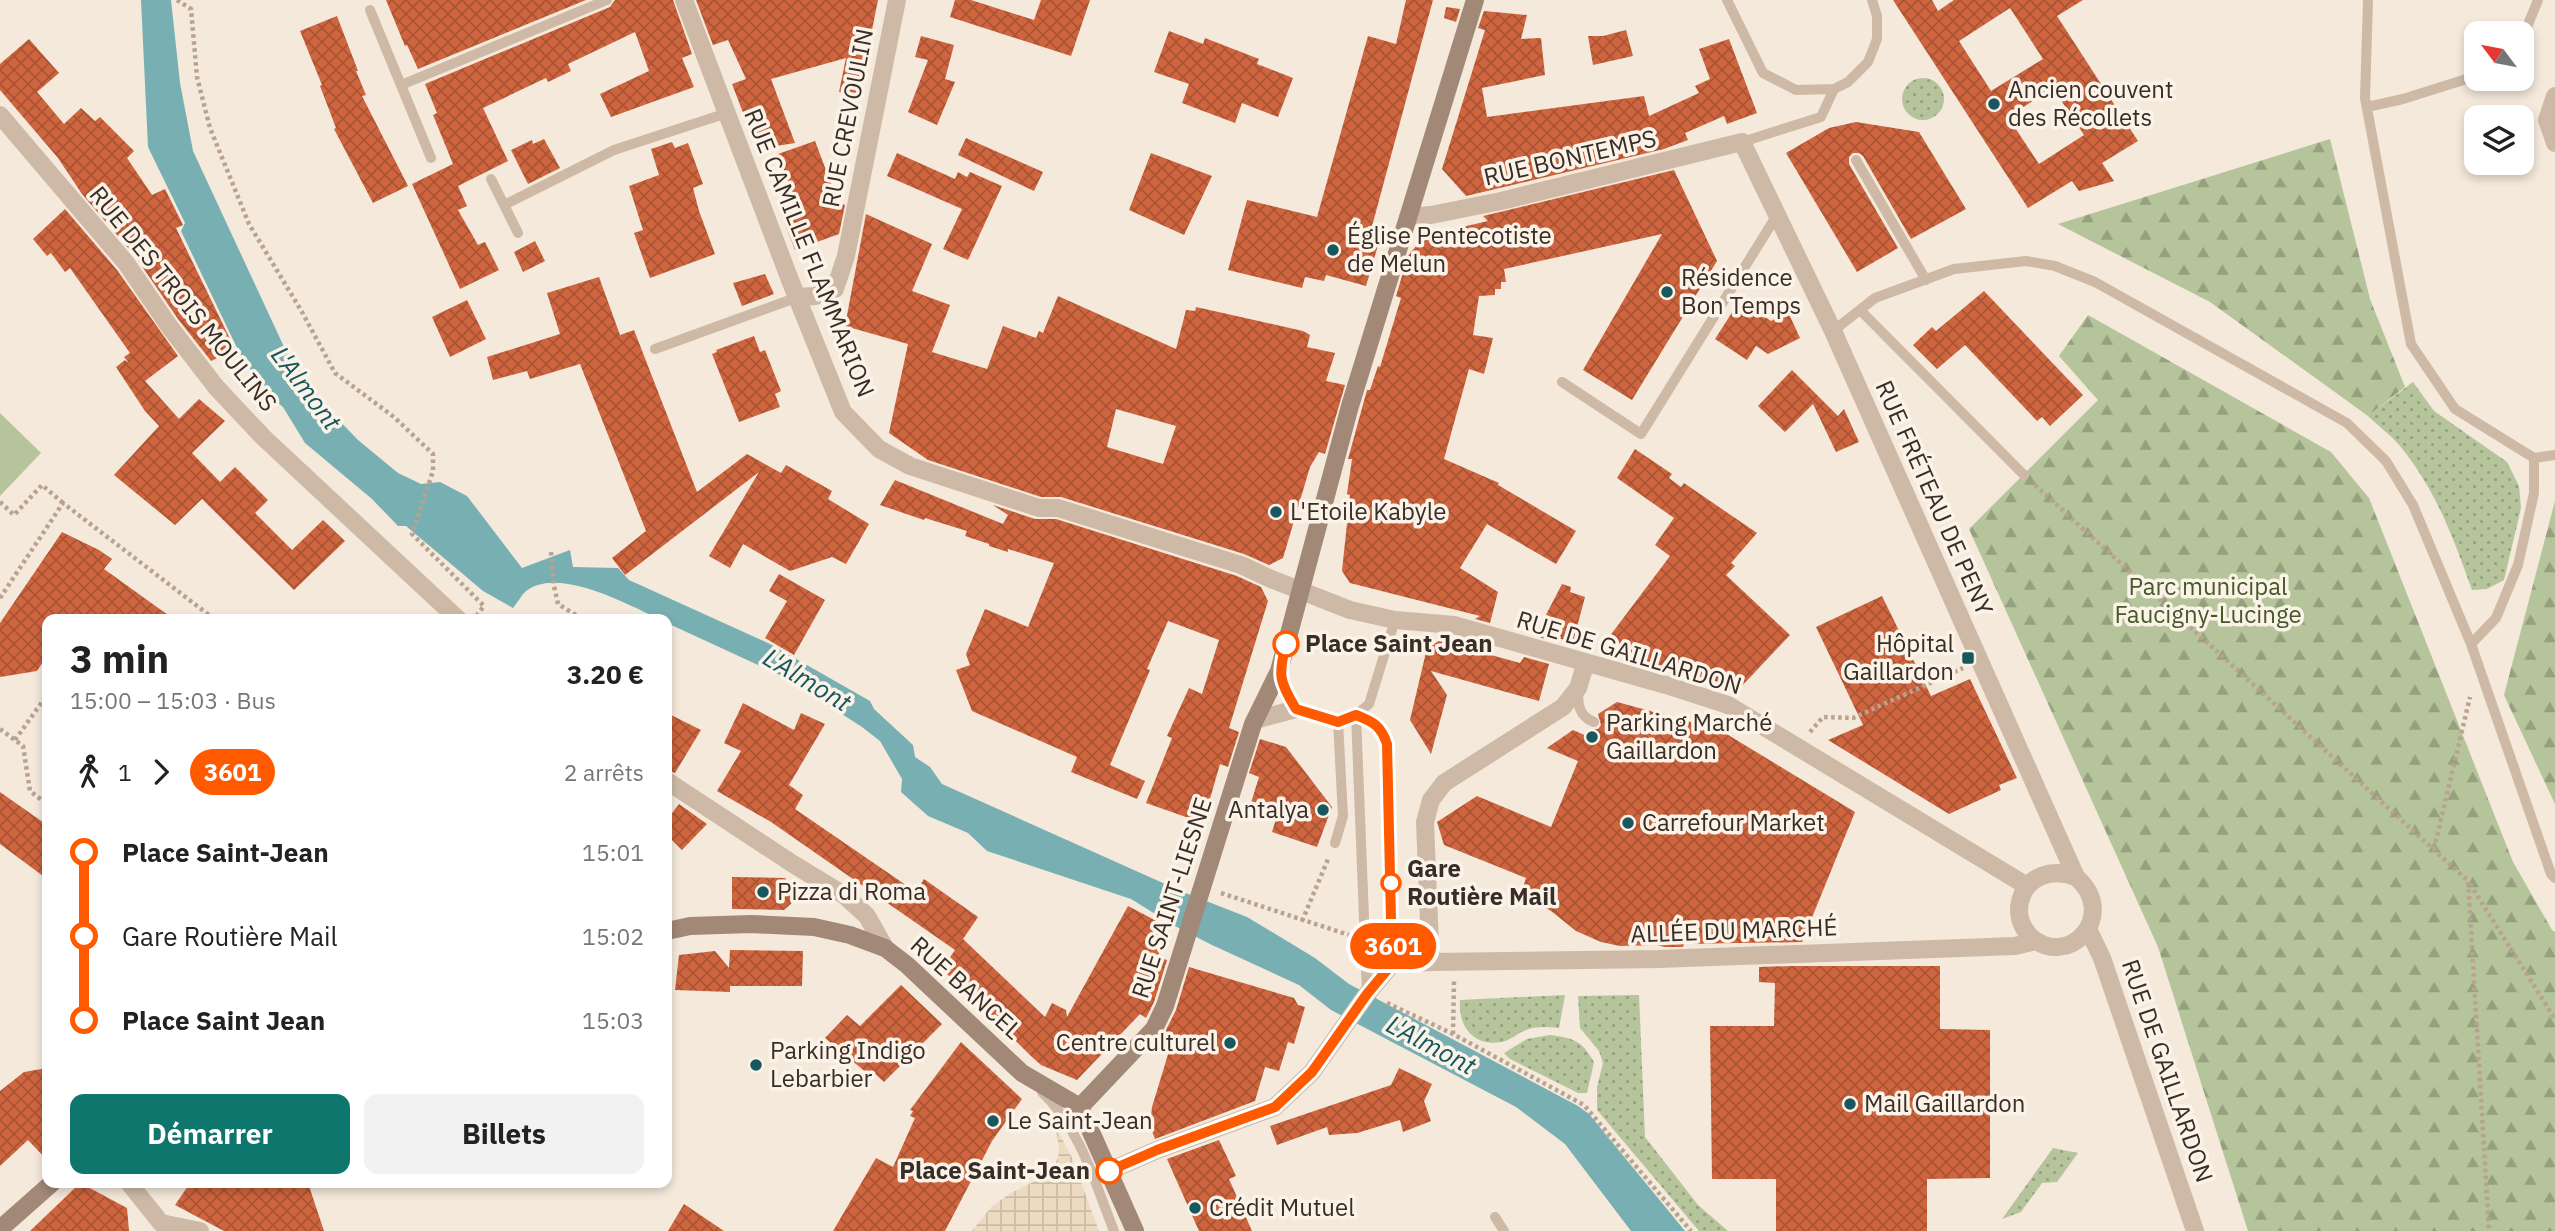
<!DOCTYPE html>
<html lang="fr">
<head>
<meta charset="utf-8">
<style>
  body { margin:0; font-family:"IBM Plex Sans",sans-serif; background:#f2f2f2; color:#222; height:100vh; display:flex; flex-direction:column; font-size:26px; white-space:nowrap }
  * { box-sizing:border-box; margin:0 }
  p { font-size:23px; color:#767676 }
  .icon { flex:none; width:38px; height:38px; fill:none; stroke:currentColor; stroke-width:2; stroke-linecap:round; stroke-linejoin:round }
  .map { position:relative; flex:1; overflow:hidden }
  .panel { position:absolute; left:42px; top:614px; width:630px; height:574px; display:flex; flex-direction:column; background:#fff; border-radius:14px; box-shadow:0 4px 10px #0003 }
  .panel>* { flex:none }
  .badge { padding:0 14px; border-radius:23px; font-size:24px; line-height:46px }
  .needle { width:46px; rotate:302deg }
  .buttons { position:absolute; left:2464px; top:21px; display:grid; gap:14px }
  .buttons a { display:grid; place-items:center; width:70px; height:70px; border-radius:14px; background:#fff; box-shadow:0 4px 10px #0003; font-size:35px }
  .map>.badge { position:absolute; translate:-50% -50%; box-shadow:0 0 0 4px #fff }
  .legs { display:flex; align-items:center; gap:10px; height:77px; padding:0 28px; font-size:23px }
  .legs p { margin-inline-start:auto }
  .overview { display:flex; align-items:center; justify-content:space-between; height:119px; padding:0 28px }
  h1 { font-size:38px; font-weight:800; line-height:52px }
  .button { display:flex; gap:14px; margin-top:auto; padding:14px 28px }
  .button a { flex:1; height:80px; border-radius:14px; background:#0f766e; color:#fff; font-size:28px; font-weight:800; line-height:80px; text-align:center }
  .button a+a { background:#f2f2f2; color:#222 }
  ul { padding:0 28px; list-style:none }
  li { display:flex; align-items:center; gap:24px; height:84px; font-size:26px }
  li i { display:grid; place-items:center; width:10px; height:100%; margin:0 9px; background:currentColor }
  li i::after { content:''; width:18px; height:18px; margin:-9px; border:5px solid; border-radius:50%; background:#fff }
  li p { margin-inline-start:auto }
  li:first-child i { background:linear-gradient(#0000 50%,currentColor 0) }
  li:last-child i { background:linear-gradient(currentColor 50%,#0000 0) }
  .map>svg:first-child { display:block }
  .grass { fill:url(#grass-dots) }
  .forest { fill:url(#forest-firs) }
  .garden { fill:#b5c49a }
  .plaza { fill:url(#plaza-grid) }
  .water { fill:#78afb3 }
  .building { fill:url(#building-cross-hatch); fill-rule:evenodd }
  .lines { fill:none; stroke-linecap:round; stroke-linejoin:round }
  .path { stroke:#b9a390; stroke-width:4.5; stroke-dasharray:3.5 3.5; stroke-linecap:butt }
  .lane { stroke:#cdb9a6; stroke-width:10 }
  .street { stroke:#cdb9a6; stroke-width:18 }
  .secondary { stroke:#a18877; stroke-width:18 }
  .line-1-casing { stroke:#fff; stroke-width:16 }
  .line-1 { stroke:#ff5a00; stroke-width:10 }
  .poi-dot { fill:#19575e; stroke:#fbf3e8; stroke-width:2.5 }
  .stop-1-dot { fill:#fff; stroke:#ff5a00; stroke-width:3.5 }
  .labels { text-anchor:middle; stroke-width:7; stroke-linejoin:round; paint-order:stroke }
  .poi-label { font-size:24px; fill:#392d28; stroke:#fbf3e8; text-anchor:start }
  .street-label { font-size:24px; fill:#392d28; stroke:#fbf3e8 }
  .park-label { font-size:24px; fill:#465929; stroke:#fbf3e8 }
  .stop-label { font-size:24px; font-weight:bold; fill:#392d28; stroke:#fbf3e8; text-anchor:start }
  .water-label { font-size:26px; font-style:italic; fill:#19575e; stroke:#fbf3e8 }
</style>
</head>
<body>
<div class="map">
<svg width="2555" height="1231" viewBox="0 0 2555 1231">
  <defs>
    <pattern id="grass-dots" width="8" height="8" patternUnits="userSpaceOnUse" patternTransform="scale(1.75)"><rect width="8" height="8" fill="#b5c49a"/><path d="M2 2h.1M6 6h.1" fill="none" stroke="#94a07e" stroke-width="1.8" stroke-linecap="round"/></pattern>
    <pattern id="forest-firs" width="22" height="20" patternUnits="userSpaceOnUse" patternTransform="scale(1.75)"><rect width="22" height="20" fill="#b5c49a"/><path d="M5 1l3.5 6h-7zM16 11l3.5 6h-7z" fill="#94a07e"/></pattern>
    <pattern id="plaza-grid" width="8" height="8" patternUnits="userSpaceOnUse" patternTransform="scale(1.75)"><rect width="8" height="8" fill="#eddbc1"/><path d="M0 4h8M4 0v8" fill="none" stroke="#ccbca6"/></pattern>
    <pattern id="building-cross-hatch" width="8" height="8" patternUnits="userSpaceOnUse" patternTransform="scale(1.75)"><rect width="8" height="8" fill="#cf653e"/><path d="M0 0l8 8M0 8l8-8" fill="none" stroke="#a95434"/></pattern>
  </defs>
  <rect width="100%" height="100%" fill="#f4e9db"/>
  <path class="grass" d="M1902 99a21 21 0 1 1 42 0a21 21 0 1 1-42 0Z
    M2413,382L2434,411L2507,462L2519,486L2521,508L2504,580L2487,589L2472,590C2453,537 2436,490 2400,446C2391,435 2378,426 2368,416Z
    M1565,995L1559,1028C1548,1027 1537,1026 1526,1030C1518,1033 1511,1040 1502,1042C1474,1047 1458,1027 1460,1000Z
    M1639,995L1645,1137L1698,1205L1728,1231H1699L1597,1110V1087L1603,1063L1599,1051L1580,1028L1578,996Z
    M1550,1035C1574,1038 1582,1041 1594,1062L1587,1093H1578L1510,1059L1504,1053L1527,1039Z
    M2053,1148L2078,1153L2057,1182L2042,1183L2021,1212L2002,1219Z"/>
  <path class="forest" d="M2330,139L2370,299L2405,387L2368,416L2210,302L2058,224Z
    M2088,315L2331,452L2369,498L2513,862L2552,930L2555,932V1231H2248L2158,947L1969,529L2098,400L2059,356Z
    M2555,501V804L2504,695Z"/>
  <path class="garden" d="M0,413L41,453L0,496Z"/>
  <path class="plaza" d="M1055,1125L1072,1158L1099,1231H972L992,1206L1011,1193L1049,1174L1058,1158L1059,1146Z"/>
  <path class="water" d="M141,0H171L180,83L193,151L285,349L328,409L358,440L398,473L421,484L440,482L467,496L522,568L570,550L573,567L618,568L629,580L770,644L870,701L874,709L913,745L915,757L930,767L942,784L1183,892L1247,917L1315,958L1349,984L1578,1106L1589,1114L1685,1231H1631L1565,1144L1516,1107L1331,1010L1299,985L1212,945L1173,925L1131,899L987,851L968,833L928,816L901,792L902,779L880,741L862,727L784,677L667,623V620L659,619C628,605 554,563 523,594C520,598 517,603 513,608L483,591L406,526H398L372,499L305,443L283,407L266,393L238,350L181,231L185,223L148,147Z"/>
  <path class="building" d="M386,0H586L418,69L407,45L405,46Z
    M615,0H673L692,54L682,58L694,87L611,117L600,94L649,71L635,32L568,64L571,71L548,82L546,78L483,108L508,161L458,186L467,206L458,210L478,245L485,242L499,270L460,289L412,184L453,164L433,115L437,113L425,84L610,7Z
    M696,0H878L859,95L839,92L846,58L771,79L795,143L757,149L732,84L746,79L728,40L713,45Z
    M955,0H971L1034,20L1041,0H1090L1071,56L950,17Z
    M1406,0H1433L1371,230L1382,232L1366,286L1326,275L1324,281L1305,277L1302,288L1228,270L1247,200L1317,217L1368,36L1396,44Z
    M1893,0H1932L1938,11L1954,0H2083L2057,16L2138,141L2102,163L2114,181L2079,191L2072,181L2028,208ZM2010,8L2043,59L1991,91L1959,41ZM2053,88L2084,135L2039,164L2008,117Z
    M1446,7L1460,9L1456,22L1444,18Z
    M1484,11L1527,15L1521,39L1541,38L1545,75L1482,88L1487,117L1644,96L1649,116L1699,93L1695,86L1710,79L1699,49L1729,39L1757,113L1727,124L1724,116L1685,133L1688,140L1664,149L1466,196L1442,169L1485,30L1478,28Z
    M337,16L358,71H356L366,95L362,96L408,186L373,203L334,129L336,128L320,86L322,85L300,31Z
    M1626,30L1633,56L1593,65L1588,36H1603Z
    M1169,31L1203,44L1205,38L1259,59L1257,64L1293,78L1278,117L1242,103L1235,123L1182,103L1189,84L1154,72Z
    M921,36L954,45L945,79L955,82L937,125L908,112L928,60L915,57Z
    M29,39L59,73L37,92L64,124L81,108L95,121L100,117L134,151L127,158L152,195L165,189L183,225L176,228L235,349L211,361L178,319L135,256L82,194L58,158L0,90V64Z
    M1856,122L1919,132L1966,209L1911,239L1863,156L1859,153H1853L1849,157V164L1898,248L1857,272L1786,153L1829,128Z
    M966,138L1043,172L1034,191L958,155Z
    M544,139L560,168L528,184L511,150L532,140L533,144Z
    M815,141L838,202L845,205L839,234L795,250L780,211L796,205L778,154Z
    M672,142L675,148L688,143L703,184L693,188L699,211L715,254L650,278L634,233L643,230L629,186L659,175L651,149Z
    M897,153L955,179L958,172L967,177L970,172L1002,186L968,260L943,249L962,209L887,176Z
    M1151,153L1212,176L1184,235L1129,210Z
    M1674,170L1717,261L1632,400L1583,370L1662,234L1504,269L1506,282H1501V289H1495V295L1479,296L1473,335L1493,338L1484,374L1469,369L1444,459L1499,483L1498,485L1576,531L1556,564L1487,524L1460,568L1498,592L1490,623L1475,619L1480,616L1350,583L1342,571L1350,495L1347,494L1352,459H1348L1367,390H1370L1378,366L1380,367L1401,298L1396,296L1408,256L1424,236L1488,221L1483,216Z
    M65,209L117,270L178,356L145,381L179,419L199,399L225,421L192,453L220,482L235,467L268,500L255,513L292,550L323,520L345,541L294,590L202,499L175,525L114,475L159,426L145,411L116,367L125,360L129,363L124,357L130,353L70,268L65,272L51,253L47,256L33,239Z
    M866,214L932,244L912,291L950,305L932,352L987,369L1003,326L1036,338L1039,331L1043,333L1058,296L1176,349L1186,310L1195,311L1196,307L1303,331L1310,335L1307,347L1335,353L1326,381L1345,385L1325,454L1319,452L1310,467L1283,558L1269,565L1244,554L1061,497H1041L928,460L889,433L908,344L845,326ZM1116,409L1176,426L1163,464L1107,447Z
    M535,241L545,261L523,272L514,252Z
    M765,274L774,294L742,306L733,283Z
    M599,277L620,335L634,330L697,492L747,454L781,473L786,465L832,491L828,499L869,524L846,564L832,557L790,571L743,544L730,568L709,556L759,472L625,575L612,558L646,531L580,364L530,379L527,371L493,380L487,357L560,334L547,293Z
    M1984,291L2083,395L2050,426L2042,417L2037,421L1965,345L1937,369L1913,345L1932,327L1936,331Z
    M467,300L486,339L450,357L432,317Z
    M1740,300L1771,321L1788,312L1800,338L1768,354L1756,346L1747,360L1715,339Z
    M754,336L760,352L765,350L781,391L775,394L780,407L739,422L712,354L717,352L716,350Z
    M1792,370L1838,416L1844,409L1859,442L1836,452L1813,404L1785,432L1758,406Z
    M1635,449L1672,474L1669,478L1681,487L1684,483L1757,533L1731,563L1735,566L1726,575L1790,635L1740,688L1600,649L1670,556L1655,545L1674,518L1617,478Z
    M895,480L1003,524L1008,515L993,505L1035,519H1056L1237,576L1261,587L1268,601L1229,728L1239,732L1228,767L1220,764L1203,823L1146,803L1172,738L1167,736L1189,688L1202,694L1219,640L1168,621L1147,669L1150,670L1110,765L1145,781L1137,799L1071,772L1077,757L972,711L956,670L970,665L966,654L985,609L1028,627L1054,563L1008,549V552L989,546V544L965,536L967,531L925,518L924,520L880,505Z
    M62,532L99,550L112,559L104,569L175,620H104L99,616L84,620H47V656L37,671L0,677V623Z
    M779,574L825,600L794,655L765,638L787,601L769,591Z
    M1562,584L1571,587L1570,592L1585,597L1573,642L1557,638L1555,642L1535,636Z
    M1882,596L1931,696L1970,679L2017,778L1999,785L2001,790L1949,814L1828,740L1863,725L1816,627Z
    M1447,636L1482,645L1480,652L1520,663L1524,657L1549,664L1539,701L1431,671L1447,695L1431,754L1410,720L1427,648Z
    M1617,702L1720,730L1855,812L1802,942L1684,944L1683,947H1664L1658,945L1620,946L1601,942L1576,931L1551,911L1521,894L1526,878L1444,845L1437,822L1477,796L1551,827L1578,761L1547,748L1573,730L1589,737L1591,729H1598L1601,725L1598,714Z
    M743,703L794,730L801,713L825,724L789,785L803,795L795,809L916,892L924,879L978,917L963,939L1045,1017L1052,1003L1066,1010L1067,1017L1128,906L1168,927L1158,957L1167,960L1154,1002L1146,1018L1140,1014L1077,1080L1041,1065L1033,1058L984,1010L986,1008L972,995L970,996L942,969L955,950L771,822L717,791L741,751L724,743Z
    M667,713L701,730L675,773L667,770Z
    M1260,739L1286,747L1332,807L1317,847L1272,832L1277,816L1250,806L1259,777L1249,773Z
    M0,792L47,825V879L0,844Z
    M679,804L707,824L682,850L667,835V820Z
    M732,877L785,878L794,888L793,902L784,910L732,909Z
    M730,950L803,951L802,986H730V992L675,990L679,955L715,951L729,968Z
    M1792,966H1940V1029L1990,1030V1178L1927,1179V1231H1776V1179H1712L1710,1026H1774L1775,983L1759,982V967Z
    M1189,967L1294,998L1298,1005L1305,1007L1294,1044L1288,1042L1279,1071L1265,1067L1255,1101L1155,1139L1150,1126L1152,1107L1173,1038L1165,1032L1176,1010Z
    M901,985L942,1024L884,1082L872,1071L868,1074L825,1038L847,1015L860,1026Z
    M961,1042L1022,1099L992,1141L945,1231H833L876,1158L893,1167L915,1118L910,1116L913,1111L910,1110Z
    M47,1068V1160L28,1140L0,1166V1091L24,1072Z
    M1399,1068L1432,1084L1424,1101L1431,1121L1403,1132L1400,1120L1357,1133L1329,1135L1327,1127L1277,1145L1270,1126L1391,1085Z
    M1219,1140L1236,1176L1229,1179L1252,1231H1199L1167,1159Z
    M190,1183H308L324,1231H224L175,1205Z
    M84,1185L127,1208L129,1231H30L77,1186Z
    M684,1204L724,1231H668Z"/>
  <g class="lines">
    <path class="path" d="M177,0L191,9L197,77L210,128L249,224L302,312L335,373L394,417L433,454V471L412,534L484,606L477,615
      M2035,485L2468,881L2489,1231
      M0,502L14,515L42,485L63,503
      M551,552L554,586L558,604L584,620
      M0,598L63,503L209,615L210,620
      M0,729L23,746L30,791L47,804
      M1810,732L1823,717L1853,718L1963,668
      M15,740L47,695
      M2434,849L2470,697
      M2470,884L2555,1019
      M1221,893L1349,935
      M1302,921L1329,857
      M1387,1003L1453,1034L1584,1105L1691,1231
      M1453,1034L1454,981"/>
    <path class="lane" d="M1727,0L1763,73L1796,90L1834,89L1848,82L1868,62L1877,39V16L1872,0
      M2368,0L2365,98L2411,344L2455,409L2534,458L2555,455
      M370,10L431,158
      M2522,39L2538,0
      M401,85L607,0
      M2367,107L2403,99L2476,76
      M1742,142L1821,117L1834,89
      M1856,160L1926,280
      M491,179L518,233
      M504,205L614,150L727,113
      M1860,310L2024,475
      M1833,331L1875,298L1954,269L2026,261L2055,266L2095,282L2347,423L2386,461L2413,505L2471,644L2551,874L2555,878
      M655,349L798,297
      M1562,382L1641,434L1777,215
      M2471,644L2496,618L2518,565L2534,493V458
      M1279,671L1287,694L1296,709L1338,722L1356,715L1369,704L1395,620
      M1578,688C1578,704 1578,716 1594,722
      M1356,715L1367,994
      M1356,715C1374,722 1381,726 1387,744L1393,949L1392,964
      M1335,843L1343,816L1338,722
      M1042,1092C1080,1128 1095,1183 1114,1231
      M1495,1217L1504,1231"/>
    <path class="street" d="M684,0L790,280L843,412L879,449L910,466L1039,508H1058L1241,565L1271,579L1350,610L1395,620L1454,625L1666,685L1728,705L2027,886
      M2555,96L2547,120L2555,143
      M0,115L126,263L169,326L216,387L263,437L459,620
      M1408,217L1431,215L1501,201L1742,142L1833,331L2076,877C2120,915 2068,971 2030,936C2021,927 2017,914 2020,902C2026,875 2053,868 2076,877
      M798,297L815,296L835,289L846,256L897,0
      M1255,720L1296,709
      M667,781L793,864L844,895L867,916L885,948
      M2088,929L2102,958L2195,1231
      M1432,962L1659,959L2015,946L2036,941
      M1109,1171L1157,1150L1275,1107L1312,1072L1367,994L1392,964L1432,962L1430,946L1425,822L1431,800L1444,783L1563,707L1578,688L1586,662
      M129,1183L161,1223L200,1231"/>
    <path class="secondary" d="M667,931L690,926L751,924L814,927L850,935L885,948L907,965L1022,1073L1080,1107L1135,1231
      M1080,1107L1154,1029L1165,1006L1253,724L1279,671L1350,406L1475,0
      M0,1229L52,1183"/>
  </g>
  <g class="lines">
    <g class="line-1-casing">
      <path id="line-1" d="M1109,1171L1157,1150L1275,1107L1312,1072L1367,994L1392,964L1387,744C1381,726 1374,722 1356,715L1338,722L1296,709C1279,681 1278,675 1286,644"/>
    </g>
    <use href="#line-1" class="line-1"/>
  </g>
  <g class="poi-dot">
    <circle cx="1994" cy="104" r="7"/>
    <circle cx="1333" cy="250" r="7"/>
    <circle cx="1667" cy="292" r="7"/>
    <circle cx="1276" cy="512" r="7"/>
    <rect x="1961" y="651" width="14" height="14" rx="3.5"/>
    <circle cx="1592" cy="737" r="7"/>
    <circle cx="1323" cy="810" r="7"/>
    <circle cx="1628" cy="823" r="7"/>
    <circle cx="763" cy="892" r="7"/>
    <circle cx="1230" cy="1043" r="7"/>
    <circle cx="756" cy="1065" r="7"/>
    <circle cx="1850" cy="1104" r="7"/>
    <circle cx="993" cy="1121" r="7"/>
    <circle cx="1195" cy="1208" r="7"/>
  </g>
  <g class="stop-1-dot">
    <circle cx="1286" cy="644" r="12"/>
    <circle cx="1391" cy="883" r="9"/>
    <circle cx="1109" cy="1171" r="12"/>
  </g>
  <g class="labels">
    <g class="poi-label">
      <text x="2008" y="98">Ancien couvent<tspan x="2008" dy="28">des Récollets</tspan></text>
      <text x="1347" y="244">Église Pentecotiste<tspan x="1347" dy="28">de Melun</tspan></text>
      <text x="1681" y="286">Résidence<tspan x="1681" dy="28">Bon Temps</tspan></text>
      <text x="1290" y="520">L'Etoile Kabyle</text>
      <text x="1954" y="652" text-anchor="end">Hôpital<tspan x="1954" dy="28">Gaillardon</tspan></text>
      <text x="1606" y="731">Parking Marché<tspan x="1606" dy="28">Gaillardon</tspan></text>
      <text x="1309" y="818" text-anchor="end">Antalya</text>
      <text x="1642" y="831">Carrefour Market</text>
      <text x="777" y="900">Pizza di Roma</text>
      <text x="1216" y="1051" text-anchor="end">Centre culturel</text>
      <text x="770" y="1059">Parking Indigo<tspan x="770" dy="28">Lebarbier</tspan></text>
      <text x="1864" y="1112">Mail Gaillardon</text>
      <text x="1007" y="1129">Le Saint-Jean</text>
      <text x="1209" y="1216">Crédit Mutuel</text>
    </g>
    <g class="street-label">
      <text transform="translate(848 118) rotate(-79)" y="8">RUE CREVOULIN</text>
      <text transform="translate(1570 158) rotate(-13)" y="8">RUE BONTEMPS</text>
      <text transform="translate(809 253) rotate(68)" y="8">RUE CAMILLE FLAMMARION</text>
      <text transform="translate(183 299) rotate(51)" y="8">RUE DES TROIS MOULINS</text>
      <text transform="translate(1934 498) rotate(66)" y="8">RUE FRÉTEAU DE PENY</text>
      <text transform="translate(1629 653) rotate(17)" y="8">RUE DE GAILLARDON</text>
      <text transform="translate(1172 898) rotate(-72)" y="8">RUE SAINT-LIESNE</text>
      <text transform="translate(1734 931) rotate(-2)" y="8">ALLÉE DU MARCHÉ</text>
      <text transform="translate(966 988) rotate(42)" y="8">RUE BANCEL</text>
      <text transform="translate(2167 1071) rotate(71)" y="8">RUE DE GAILLARDON</text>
    </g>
    <g class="park-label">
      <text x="2208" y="595">Parc municipal<tspan x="2208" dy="28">Faucigny-Lucinge</tspan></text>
    </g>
    <g class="stop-label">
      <text x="1305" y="652">Place Saint Jean</text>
      <text x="1407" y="877">Gare<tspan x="1407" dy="28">Routière Mail</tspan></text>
      <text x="1090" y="1179" text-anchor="end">Place Saint-Jean</text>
    </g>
    <g class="water-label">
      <text transform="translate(306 388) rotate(53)" y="9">L'Almont</text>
      <text transform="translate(807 680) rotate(31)" y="9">L'Almont</text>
      <text transform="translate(1431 1045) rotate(28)" y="9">L'Almont</text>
    </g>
  </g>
</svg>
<div class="buttons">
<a><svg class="needle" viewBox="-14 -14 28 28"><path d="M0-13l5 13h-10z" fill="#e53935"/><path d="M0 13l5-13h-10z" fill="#767676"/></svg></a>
<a><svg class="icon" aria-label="layers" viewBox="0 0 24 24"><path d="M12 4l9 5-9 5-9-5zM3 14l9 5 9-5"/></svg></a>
</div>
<b class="badge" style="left:1393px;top:946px;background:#ff5a00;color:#fff">3601</b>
<section class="panel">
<div class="overview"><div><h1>3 min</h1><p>15:00 – 15:03 · Bus</p></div><b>3.20 €</b></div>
<div class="legs"><svg class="icon" aria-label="walk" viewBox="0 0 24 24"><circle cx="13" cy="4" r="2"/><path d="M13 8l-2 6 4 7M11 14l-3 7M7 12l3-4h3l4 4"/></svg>1<svg class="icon" aria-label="forward" viewBox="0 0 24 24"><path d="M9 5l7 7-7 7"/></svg><b class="badge" style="background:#ff5a00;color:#fff">3601</b><p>2 arrêts</p></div>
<ul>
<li><i style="color:#ff5a00"></i><b>Place Saint-Jean</b><p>15:01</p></li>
<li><i style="color:#ff5a00"></i><span>Gare Routière Mail</span><p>15:02</p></li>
<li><i style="color:#ff5a00"></i><b>Place Saint Jean</b><p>15:03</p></li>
</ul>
<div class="button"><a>Démarrer</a><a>Billets</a></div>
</section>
</div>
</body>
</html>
